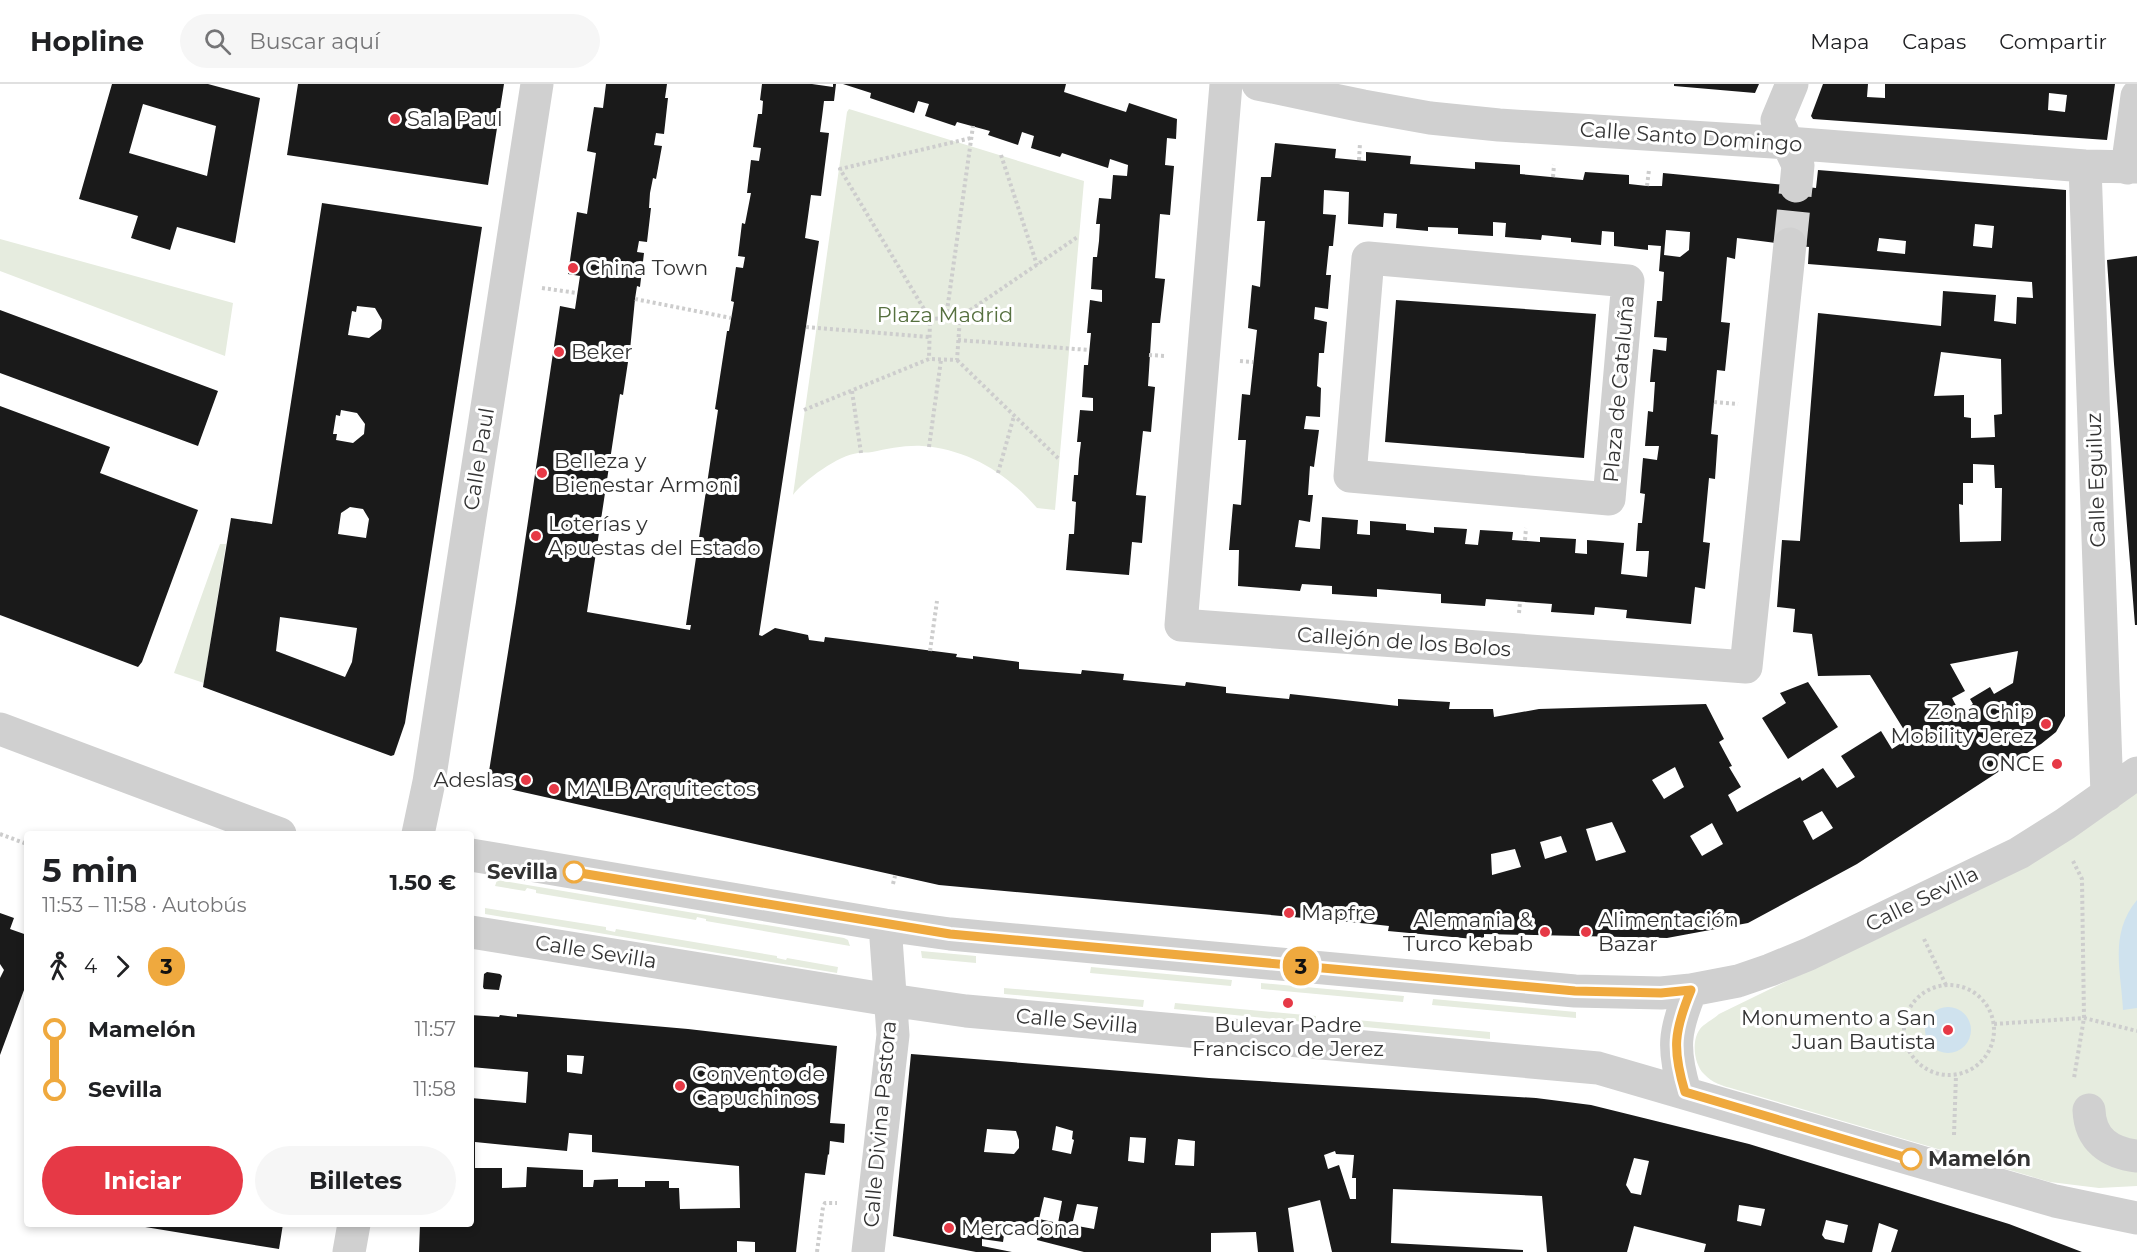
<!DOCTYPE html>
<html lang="es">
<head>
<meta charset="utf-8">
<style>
  body { margin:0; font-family:Montserrat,sans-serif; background:#f6f6f6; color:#202124; height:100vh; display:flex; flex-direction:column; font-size:22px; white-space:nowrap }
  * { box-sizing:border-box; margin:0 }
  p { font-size:20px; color:#757577 }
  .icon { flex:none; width:33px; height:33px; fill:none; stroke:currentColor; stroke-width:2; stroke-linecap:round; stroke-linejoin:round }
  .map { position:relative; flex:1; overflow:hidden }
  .panel { position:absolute; left:24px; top:747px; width:450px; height:396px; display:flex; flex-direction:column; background:#fff; border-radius:6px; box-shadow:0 3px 9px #0003 }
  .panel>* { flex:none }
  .badge { padding:0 12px; border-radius:20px; font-size:21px; line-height:39px }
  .map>.badge { position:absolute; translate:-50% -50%; box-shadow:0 0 0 3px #fff }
  .legs { display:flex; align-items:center; gap:9px; height:66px; padding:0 18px; font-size:20px }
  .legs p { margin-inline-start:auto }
  .overview { display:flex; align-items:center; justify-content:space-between; height:102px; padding:0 18px }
  h1 { font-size:33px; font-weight:700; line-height:45px }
  .primary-button { display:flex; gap:12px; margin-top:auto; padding:12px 18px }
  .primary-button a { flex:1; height:69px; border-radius:36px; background:#e63946; color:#fff; font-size:24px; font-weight:700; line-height:69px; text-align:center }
  .primary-button a+a { background:#f6f6f6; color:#202124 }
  ul { padding:0 18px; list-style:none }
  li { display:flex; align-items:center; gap:21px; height:60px; font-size:22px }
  li i { display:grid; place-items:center; width:9px; height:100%; margin:0 8px; background:currentColor }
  li i::after { content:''; width:15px; height:15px; margin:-8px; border:4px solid; border-radius:50%; background:#fff }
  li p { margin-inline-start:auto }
  li:first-child i { background:linear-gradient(#0000 50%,currentColor 0) }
  li:last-child i { background:linear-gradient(currentColor 50%,#0000 0) }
  header { display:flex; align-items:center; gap:36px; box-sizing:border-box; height:84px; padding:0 30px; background:#fff; border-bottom:2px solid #e0e0e0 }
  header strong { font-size:28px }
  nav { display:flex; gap:33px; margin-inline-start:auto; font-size:21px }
  .search { width:420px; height:54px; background:#f6f6f6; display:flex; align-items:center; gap:15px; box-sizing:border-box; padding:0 21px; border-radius:33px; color:#757577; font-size:22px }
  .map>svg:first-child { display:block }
  .green { fill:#e6ecdf }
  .water { fill:#cfe2ee }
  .building { fill:#1a1a1a; fill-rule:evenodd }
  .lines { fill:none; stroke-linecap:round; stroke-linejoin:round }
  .minor-tunnel { stroke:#d6d6d6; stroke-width:33; stroke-dasharray:33 16; stroke-linecap:butt }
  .path { stroke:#cdcdcd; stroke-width:4; stroke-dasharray:3 3; stroke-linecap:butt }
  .minor { stroke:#d0d0d0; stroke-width:33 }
  .line-1-casing { stroke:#fff; stroke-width:14 }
  .line-1 { stroke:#efa93e; stroke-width:9 }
  .poi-dot { fill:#e63946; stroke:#fff; stroke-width:2 }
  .stop-1-dot { fill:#fff; stroke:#efa93e; stroke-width:3 }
  .labels { text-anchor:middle; stroke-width:6; stroke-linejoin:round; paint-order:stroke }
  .poi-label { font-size:21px; fill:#333; stroke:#fff; text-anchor:start }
  .street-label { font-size:21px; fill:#333; stroke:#fff }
  .park-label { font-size:21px; fill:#56703f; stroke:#fff }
  .stop-label { font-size:21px; font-weight:bold; fill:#333; stroke:#fff; text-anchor:end }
</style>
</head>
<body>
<header>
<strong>Hopline</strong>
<div class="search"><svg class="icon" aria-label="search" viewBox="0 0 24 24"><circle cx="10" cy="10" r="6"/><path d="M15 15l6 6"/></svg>Buscar aquí</div>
<nav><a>Mapa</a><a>Capas</a><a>Compartir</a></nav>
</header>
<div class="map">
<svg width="2137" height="1168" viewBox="0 0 2137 1168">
  <rect width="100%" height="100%" fill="#fff"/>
  <path class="green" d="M849,25L1084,97L1055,426L1037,424C1008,390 968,365 922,362C906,361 887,365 872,368C867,369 863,368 858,369C839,371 804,396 793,411L847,28Z
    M0,155L233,219L225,272L0,187Z
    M220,460H226L204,599L174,589Z
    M2137,708V1102L2099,1104L2050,1098L1734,1005C1723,1002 1712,999 1704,990C1694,980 1691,957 1700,945C1705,939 1714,935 1719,930L1914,835Z
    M497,796L844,854L848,856L850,862L706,837V835L697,833L696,836L536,809V806L527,804L525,807L495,802Z
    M485,824L606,843V846L615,848L616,845L777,872V874L786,876L787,874L838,883L837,889L485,830Z
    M921,867L976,872V879L922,874Z
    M1091,883L1232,896L1231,902L1090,889Z
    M1261,899L1404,912L1403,918L1261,905Z
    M1004,904L1144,916L1143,923L1004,910Z
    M1433,915L1576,928V934L1432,921Z
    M1175,919L1316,932L1315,939L1174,925Z
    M1345,935L1490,948V955L1344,941Z"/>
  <path class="water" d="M2137,816V924L2123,926C2121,886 2109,850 2137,816Z
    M1925 946a23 23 0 1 1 46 0a23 23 0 1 1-46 0Z"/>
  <path class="building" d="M112,0H208L260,14L235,159L177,143L170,166L131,154L138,132L79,115ZM143,20L216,42L207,92L129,69Z
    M298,0H504L488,101L287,71Z
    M606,0H667L665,14H668L664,50L656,49L654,61L662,62L656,95L653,94L650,109L649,124H651L647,158L639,157L637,168L644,169L640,203L637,202L635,215L630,266L621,265L620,277L628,278L623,311L620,310L587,528L690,546L691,541H686L718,326L715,325L727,247H729L734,218L731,217L736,183L743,184L745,173L738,172L742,139L745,140L751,109H747L751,76L759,77L761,64L753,63L758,30H762L763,17L760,16L762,0H812L833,3V0H836L834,17H824L822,33L820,48L829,49L821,112L811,111L805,154L819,157L759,551L762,552L775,544L808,551L809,556L824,558L825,553L957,570L956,573L973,575V572L1019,578V585L1081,590L1082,586L1124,590L1123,596L1185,602L1186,598L1226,603V609L1289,615L1290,610L1398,622V615L1450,618L1449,625H1493L1494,633L1539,625L1706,620L1724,655L1719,658L1732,682L1729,683L1741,703L1728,711L1737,728L1800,693L1802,697L1823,684L1837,704L1855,693L1841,672L1881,647L1892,665L1909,654L1870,591L1818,592L1812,550L1793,548L1795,525L1777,523L1782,456L1800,457L1818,229L1941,242L1943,207L1996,211L1994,237L2016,240L2017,213L2033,214L2032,198L1808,180L1809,163L1737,154L1735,175L1727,173L1721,238L1730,239L1725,287L1717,286L1711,350L1718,351L1715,395L1709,394L1703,458L1710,459L1705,505L1695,503L1691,540L1626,534L1627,526L1595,523L1594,531L1551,528L1552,520L1486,515L1485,522L1441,519V510L1377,505V513L1332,510V502L1302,500L1300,507L1238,502L1239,466H1229L1233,420L1241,421L1246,356H1238L1242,310L1250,311L1257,246L1248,244L1252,201L1260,203L1265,137H1257L1261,93H1271L1275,59L1336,65L1335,74L1366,77V68L1411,72L1410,80L1475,85V78L1520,81V90L1583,96L1585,88L1629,91V100L1647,102H1662L1663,89L1816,104L1818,86L2066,106L2065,632L2056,648L2041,660L1857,780L1748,839L1667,854L1484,850V856L1388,847L1389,842L1371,840L939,801L487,700L516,518L560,222L575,225L580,192L568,190L577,128L587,130L596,69L587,67L594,23L603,24ZM1324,106L1349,108L1348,140L1383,143L1384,129L1397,130L1396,144L1428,147V143L1458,144V150L1493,152V138L1506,139L1505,153L1541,156L1542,151L1571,154V158L1601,161L1602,147L1614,148V162L1648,166V161L1661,162L1659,187L1664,188L1662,217H1657L1654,253L1667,254L1666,267L1653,265L1650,298H1655L1653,328L1648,327L1645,362H1659L1657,376L1643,374L1640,409L1645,410L1642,439H1638L1636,467H1649L1647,493L1621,490L1624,459L1587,456V470L1575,469L1576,455L1540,453V458L1512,456L1513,448L1480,446L1478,461L1465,460L1467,445L1434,443V449L1406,446V440L1370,437V451L1357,450L1358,436L1322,433L1320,465L1295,463L1299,436L1310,438L1313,411H1308L1310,382L1314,383L1319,346L1304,345L1306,332L1320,333L1321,304L1317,302L1319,269H1324L1327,238L1314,235L1315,223L1328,225L1331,191H1326L1329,162H1333L1336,131L1323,130ZM1975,140L1994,142L1992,164L1973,162ZM1666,146L1690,148L1689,166L1680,173L1664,171ZM1879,154L1906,157L1905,170L1877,167ZM1941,268L2001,275L2002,330L1994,331L1995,353L1971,354V334L1964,333V311L1934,312ZM1973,380L1994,381L1995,404H2002L2001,457L1960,458L1959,420L1963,421V399H1973ZM2018,567L2013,599L1994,610L1990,603L1970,615L1973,620L1960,629L1952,614L1965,607L1950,580ZM1675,683L1684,703L1664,715L1652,696ZM1822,727L1833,744L1813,756L1803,737ZM1612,738L1626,768L1596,777L1586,745ZM1712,739L1723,760L1702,772L1690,752ZM1561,752L1567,768L1545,775L1540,758ZM1515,765L1521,783L1492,791L1491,770Z
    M843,0H1066L1064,8L1104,21L1126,28L1129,19L1177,35L1176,55L1167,54L1165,81L1174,82L1170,131L1160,130L1155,194L1165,195L1160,239H1152L1148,302L1155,303L1151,348L1143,347L1136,411L1146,412L1142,459L1132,458L1129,491L1066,486L1069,450H1074L1076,418L1072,417L1074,391H1078L1079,375L1081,358H1077L1080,326L1093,327V314L1082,313L1084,281H1088L1091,249H1087L1090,216L1102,218V206L1091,205L1093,173H1097L1099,157L1100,140H1096L1099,114L1111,115L1113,91L1127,92L1128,81L1110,75L1108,84L1062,69L1060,73L1031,64L1034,52L1022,48L1018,61L988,51L990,47L957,38L955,42L925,32L929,20L918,17L914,29L870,14L871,9Z
    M1674,0H1759L1755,9L1674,2Z
    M1823,0H1868L1867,13L1885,14V0H2115L2107,56L1813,35L1811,32ZM2049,9L2067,11L2065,28L2048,26Z
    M322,119L482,143L405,639L394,671L391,672L203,603L231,434L272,440ZM357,222L375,224L382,236L381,245L369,254L348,251L352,227L356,228ZM341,326L357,329L365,340L364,350L353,359L336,356L337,350H333L336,331L340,332ZM350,423L363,425L369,435L366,454L338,450L341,429ZM280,533L357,544L352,578L345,593L276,567Z
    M2137,172V541H2135L2114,280L2107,176Z
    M1396,216L1596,230L1584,374L1385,358Z
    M0,226L218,307L198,362L0,289Z
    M0,322L110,363L100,389L198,426L142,578L138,583L0,531Z
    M1808,598L1838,643L1788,675L1762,634L1786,619L1780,609Z
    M2059,674L2063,682L2055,686L2051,678Z
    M0,829L14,834L10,845L27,851V898L0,971V894L4,886L0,880Z
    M487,888L500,890L502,892L499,906L484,905L483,903L484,890Z
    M517,930L688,945L837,962L830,1039L845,1040L844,1059L830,1057L829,1071L828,1070L825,1091L805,1089L796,1168H755V1158L737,1157V1168H419L420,1140H471V1014L526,1019L528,988L471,983V931L499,933L500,931L517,933ZM567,971L584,972L582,990L567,988ZM569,1049L592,1051V1068L739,1082L740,1124L680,1125L679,1104H669V1097H645V1103H618V1095L594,1096L593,1103H583V1086L527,1083L526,1103L502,1104V1084H475V1058L567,1067Z
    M911,970L1209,994L1536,1014L1591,1021L1749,1060L2009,1140L2082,1168H1891L1898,1146L1879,1139L1872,1168H1704L1706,1160L1634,1142L1627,1168H1547L1542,1112L1393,1105L1391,1159L1523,1166V1168H1332L1320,1116L1288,1124L1294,1168H1258L1256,1148L1211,1149V1168H1084L1037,1156L1039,1141L1006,1137L1003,1158L982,1155V1162L1012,1168H976L893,1152ZM1056,1042L1073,1047L1072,1055L1074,1056L1071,1070L1052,1066ZM987,1045L1016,1047L1019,1056V1064L1014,1070L984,1068ZM1130,1053L1146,1054L1144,1079L1128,1077ZM1178,1055L1195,1057L1194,1082L1175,1081ZM1335,1067L1336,1070L1354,1071L1352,1094H1356V1115H1350L1339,1081L1328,1085L1324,1071ZM1634,1074L1649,1077L1641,1111L1631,1109L1626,1101ZM1044,1113L1062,1117L1058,1139L1039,1135ZM1077,1120L1098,1123L1094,1145L1072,1141ZM1739,1121L1765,1125L1761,1142L1737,1137ZM1826,1136L1848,1141L1844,1159L1825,1155L1822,1151Z
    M127,1140H283L279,1165Z"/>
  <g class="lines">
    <path class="minor-tunnel" d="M1790,160L1796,102"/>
    <path class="path" d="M1001,71L1037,181
      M1359,76L1360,59
      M1553,93L1554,81
      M1647,102L1649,86
      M542,204L577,209
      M635,215L731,234
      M960,233L1079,152
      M946,234L973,42
      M930,235L840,85L971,54
      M806,243L930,253
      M958,256L1089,266
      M1149,271L1166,272
      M957,276L1060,376
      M1240,277L1253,278
      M852,307L861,369
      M1714,318L1738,320
      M804,326L929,275L957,276L960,233L930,235L929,275
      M929,363L941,276
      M998,389L1014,332
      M1525,456L1526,444
      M1519,529L1520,518
      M930,567L937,517
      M0,750L27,760
      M2073,777L2082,795L2084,934L2074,994
      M893,800L895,792
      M1924,855L1946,901
      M1904 946a45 45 0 1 1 90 0a45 45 0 1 1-90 0Z
      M1994,940L2084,934L2137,947
      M1954,1051L1956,991
      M817,1168L823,1123L825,1119H837"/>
    <path class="minor" d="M1226,0L1181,541L1746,583L1790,160
      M1258,0L1363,22L1430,34L1499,41L1788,59L2085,82L2137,83
      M1792,0L1777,36L1798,81L1796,102
      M2085,82L2107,711
      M2127,84L2137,12
      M1368,174L1628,197L1609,415L1350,392Z
      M0,645L280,750
      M418,750L429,698L537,0
      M471,771L885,841L950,850L1575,907L1661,909L1691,906L1738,897L1770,886L1809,870L2019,769L2065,740L2137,689
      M471,848L890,916L966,927L1598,984L2055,1117L2137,1134
      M1685,1008C1672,965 1674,947 1691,906
      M2089,1026C2090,1056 2110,1069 2137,1072
      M349,1168L354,1140
      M868,1168L893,951L885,841"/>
  </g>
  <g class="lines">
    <g class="line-1-casing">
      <path id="line-1" d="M574,788L950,850L1575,907L1661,909L1691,906C1674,947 1672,965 1685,1008L1911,1075"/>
    </g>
    <use href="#line-1" class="line-1"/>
  </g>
  <g class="poi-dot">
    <circle cx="395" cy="35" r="6"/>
    <circle cx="573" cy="184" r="6"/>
    <circle cx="559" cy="268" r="6"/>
    <circle cx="542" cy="389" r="6"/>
    <circle cx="536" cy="452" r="6"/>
    <circle cx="2046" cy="640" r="6"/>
    <circle cx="2057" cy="680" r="6"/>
    <circle cx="526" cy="696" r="6"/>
    <circle cx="554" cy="705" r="6"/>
    <circle cx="1289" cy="829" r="6"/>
    <circle cx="1545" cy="848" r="6"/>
    <circle cx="1586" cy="848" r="6"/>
    <circle cx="1288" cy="919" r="6"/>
    <circle cx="1948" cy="946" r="6"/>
    <circle cx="680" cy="1002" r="6"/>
    <circle cx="949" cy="1144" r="6"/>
  </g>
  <g class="stop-1-dot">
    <circle cx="574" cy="788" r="10"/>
    <circle cx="1911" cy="1075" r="10"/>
  </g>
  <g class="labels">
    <g class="poi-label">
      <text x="407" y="42">Sala Paul</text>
      <text x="585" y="191">China Town</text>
      <text x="571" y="275">Beker</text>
      <text x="554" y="384">Belleza y<tspan x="554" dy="24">Bienestar Armoni</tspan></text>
      <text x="548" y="447">Loterías y<tspan x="548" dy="24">Apuestas del Estado</tspan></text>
      <text x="2034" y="635" text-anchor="end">Zona Chip<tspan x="2034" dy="24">Mobility Jerez</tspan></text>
      <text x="2045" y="687" text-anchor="end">ONCE</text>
      <text x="514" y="703" text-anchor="end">Adeslas</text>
      <text x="566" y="712">MALB Arquitectos</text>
      <text x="1301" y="836">Mapfre</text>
      <text x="1533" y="843" text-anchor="end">Alemania &amp;<tspan x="1533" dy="24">Turco kebab</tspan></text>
      <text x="1598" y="843">Alimentación<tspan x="1598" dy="24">Bazar</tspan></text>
      <text x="1936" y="941" text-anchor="end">Monumento a San<tspan x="1936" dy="24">Juan Bautista</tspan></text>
      <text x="1288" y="948" text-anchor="middle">Bulevar Padre<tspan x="1288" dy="24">Francisco de Jerez</tspan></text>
      <text x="692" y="997">Convento de<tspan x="692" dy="24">Capuchinos</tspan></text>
      <text x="961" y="1151">Mercadona</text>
    </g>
    <g class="street-label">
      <text transform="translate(1691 53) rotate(4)" y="7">Calle Santo Domingo</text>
      <text transform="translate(1619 305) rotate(-85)" y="7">Plaza de Cataluña</text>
      <text transform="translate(479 375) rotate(-81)" y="7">Calle Paul</text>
      <text transform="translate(2096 396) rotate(-92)" y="7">Calle Eguiluz</text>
      <text transform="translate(1404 558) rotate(4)" y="7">Callejón de los Bolos</text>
      <text transform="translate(1922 815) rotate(-26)" y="7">Calle Sevilla</text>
      <text transform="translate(596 868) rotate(9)" y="7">Calle Sevilla</text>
      <text transform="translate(1077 937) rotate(5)" y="7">Calle Sevilla</text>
      <text transform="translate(880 1040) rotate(-85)" y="7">Calle Divina Pastora</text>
    </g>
    <g class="park-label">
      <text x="945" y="238">Plaza Madrid</text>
    </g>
    <g class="stop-label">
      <text x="558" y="795">Sevilla</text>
      <text x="1928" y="1082" text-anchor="start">Mamelón</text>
    </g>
  </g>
</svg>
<b class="badge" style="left:1301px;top:882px;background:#efa93e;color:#111">3</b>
<section class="panel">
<div class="overview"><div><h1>5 min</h1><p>11:53 – 11:58 · Autobús</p></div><b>1.50 €</b></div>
<div class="legs"><svg class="icon" aria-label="walk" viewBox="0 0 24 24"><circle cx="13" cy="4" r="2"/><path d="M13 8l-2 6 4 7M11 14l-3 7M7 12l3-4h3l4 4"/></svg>4<svg class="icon" aria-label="forward" viewBox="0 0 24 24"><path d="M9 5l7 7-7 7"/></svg><b class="badge" style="background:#efa93e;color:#111">3</b></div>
<ul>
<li><i style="color:#efa93e"></i><b>Mamelón</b><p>11:57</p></li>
<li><i style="color:#efa93e"></i><b>Sevilla</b><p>11:58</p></li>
</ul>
<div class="primary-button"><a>Iniciar</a><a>Billetes</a></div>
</section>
</div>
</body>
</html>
